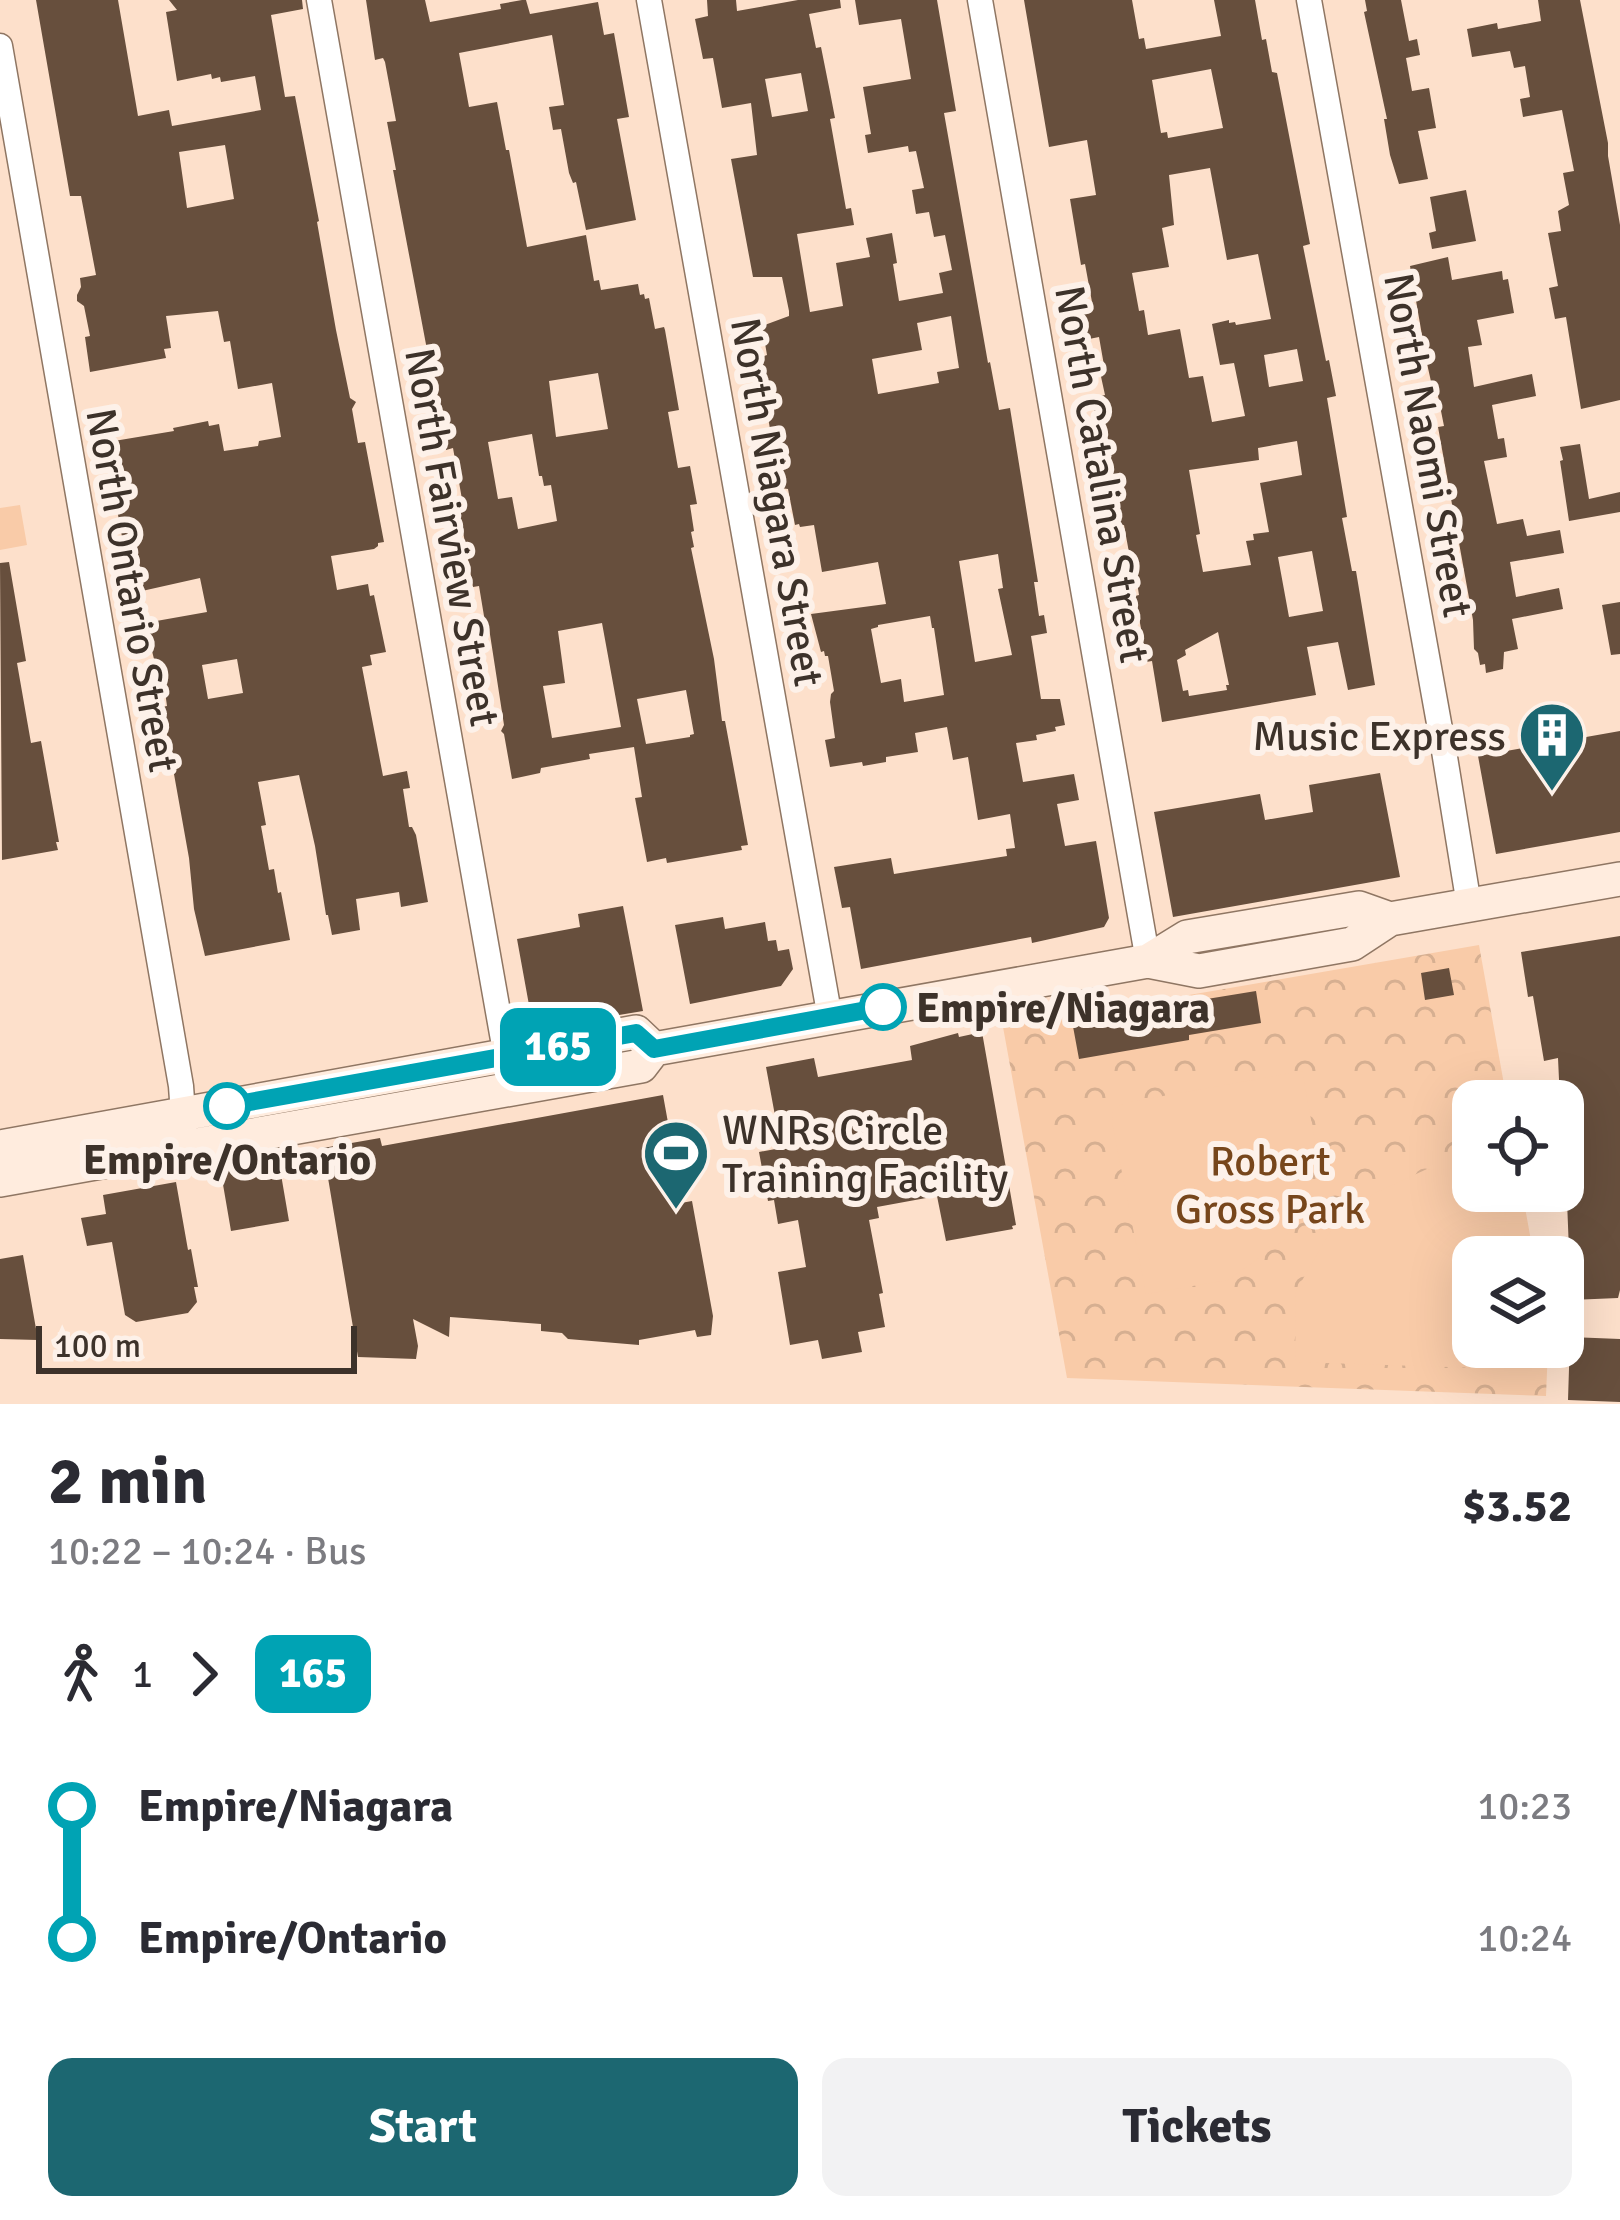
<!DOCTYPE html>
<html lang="en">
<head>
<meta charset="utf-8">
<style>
  body { margin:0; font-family:Signika,sans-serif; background:#f2f2f3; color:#2b2b33; height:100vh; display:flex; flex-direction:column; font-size:45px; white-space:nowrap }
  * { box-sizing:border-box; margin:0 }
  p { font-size:39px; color:#7c7c81 }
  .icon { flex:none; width:66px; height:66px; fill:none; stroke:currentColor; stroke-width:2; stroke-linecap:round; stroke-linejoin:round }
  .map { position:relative; height:1404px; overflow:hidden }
  .drawer { display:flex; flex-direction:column; background:#fff; flex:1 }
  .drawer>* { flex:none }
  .badge { padding:0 24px; border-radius:18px; font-size:42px; line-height:78px }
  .buttons { position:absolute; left:1452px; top:1080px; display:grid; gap:24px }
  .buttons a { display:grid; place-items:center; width:132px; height:132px; border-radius:24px; background:#fff; box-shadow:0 12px 48px #0002; font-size:60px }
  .scale { position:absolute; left:36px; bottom:30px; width:321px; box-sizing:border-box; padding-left:12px; border:6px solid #3d322a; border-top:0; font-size:33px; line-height:42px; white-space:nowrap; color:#3d322a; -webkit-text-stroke:9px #fdf1e9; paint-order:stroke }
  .map>.badge { position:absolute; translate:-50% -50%; box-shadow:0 0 0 6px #fff }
  .legs { display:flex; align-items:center; gap:18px; height:132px; padding:0 48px; font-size:39px }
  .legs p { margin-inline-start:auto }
  .summary { display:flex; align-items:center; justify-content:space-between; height:204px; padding:0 48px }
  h1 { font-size:66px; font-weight:700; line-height:90px }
  .action { display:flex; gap:24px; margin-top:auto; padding:24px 48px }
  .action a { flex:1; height:138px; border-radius:24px; background:#1c6771; color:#fff; font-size:48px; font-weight:700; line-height:138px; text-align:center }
  .action a+a { background:#f2f2f3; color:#2b2b33 }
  ul { padding:0 48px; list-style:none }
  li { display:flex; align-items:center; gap:42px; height:132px; font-size:45px }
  li i { display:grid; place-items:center; width:18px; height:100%; margin:0 15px; background:currentColor }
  li i::after { content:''; width:30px; height:30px; margin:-15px; border:9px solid; border-radius:50%; background:#fff }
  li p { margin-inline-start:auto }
  li:first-child i { background:linear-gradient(#0000 50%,currentColor 0) }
  li:last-child i { background:linear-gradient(currentColor 50%,#0000 0) }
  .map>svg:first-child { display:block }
  .park { fill:url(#park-crowns) }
  .garden { fill:#f9cba8 }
  .building { fill:#674f3d; fill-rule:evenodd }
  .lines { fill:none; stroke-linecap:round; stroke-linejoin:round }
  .minor-casing { stroke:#8f7663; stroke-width:27 }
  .secondary-casing { stroke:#8f7663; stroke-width:36 }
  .minor { stroke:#fff; stroke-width:24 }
  .secondary { stroke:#ffecde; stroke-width:33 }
  .line-1-casing { stroke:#fff; stroke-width:27 }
  .line-1 { stroke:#00a3b4; stroke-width:18 }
  .stop-1-dot { fill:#fff; stroke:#00a3b4; stroke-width:6 }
  .labels { text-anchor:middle; stroke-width:12; stroke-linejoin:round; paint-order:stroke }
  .street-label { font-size:42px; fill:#3d322a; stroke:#fdf1e9 }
  .poi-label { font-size:42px; fill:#3d322a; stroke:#fdf1e9; text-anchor:end }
  .stop-label { font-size:42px; font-weight:bold; fill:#3d322a; stroke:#fdf1e9; text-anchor:start }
  .park-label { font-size:42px; fill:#77461b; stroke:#fdf1e9 }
</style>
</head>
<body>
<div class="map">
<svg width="1620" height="1404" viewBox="0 0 1620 1404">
  <defs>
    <pattern id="park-crowns" width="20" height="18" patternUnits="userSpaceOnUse" patternTransform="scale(3)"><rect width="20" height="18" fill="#f9cba8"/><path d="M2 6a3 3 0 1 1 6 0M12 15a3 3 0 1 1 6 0" fill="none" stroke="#d6af91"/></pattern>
  </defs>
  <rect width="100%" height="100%" fill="#fde0cb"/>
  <path class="park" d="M1479,945L1507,1101H1473V1191H1522L1534,1257H1473V1347H1548L1546,1396L1067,1378L1003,1027Z"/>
  <path class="garden" d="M20,505L27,545L0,550V508Z
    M1302,1071L1315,1141L1311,1193L1283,1241L1228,1280L1146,1294L1112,1122L1113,1110L1124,1103Z
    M1427,1169L1473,1171V1191H1506L1504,1257H1473V1347H1500C1499,1361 1491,1365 1479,1368L1295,1362L1296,1291L1330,1232L1375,1193Z"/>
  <path class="building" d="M36,0H118L138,116L169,110L172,126L261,110L255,76L221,82L220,77L212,79L211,74L177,81L166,12L177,10L169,0H302L303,9L271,15L285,97L295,96L319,221L317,222L336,330L350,398L356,402L352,409L358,443L365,442L384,542L378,543V546L374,549L331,556L337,590L368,584L370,596L374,595L386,652L370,655L372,665L362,667L383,776L407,771L410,788L403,789L409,827H412L416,835L428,902L401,907L399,892L356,899L360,930L332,935L328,915H326L315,846L299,775L258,782L266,825L261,826L269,870L274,869L278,893L281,892L290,940L205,956L194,909L189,858L162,707L167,706L162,670L157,671L145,623L207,612L200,578L142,591L137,590L136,586L131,587L106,448L113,446L114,441L174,431L173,428L208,421L209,426L219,424L224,451L258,446L259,441L281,437L272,383L238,389L230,341L224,342L218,311L166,316L171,348L164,349L166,358L90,372L85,337L90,336L84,306L77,301V295L81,287L80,278L96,275L81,196H70ZM225,145L234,199L187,208L179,152ZM237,659L243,693L208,699L202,665Z
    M366,0H425L430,22L501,9L500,4L522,0H526L530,14L598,2L604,35L614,33L629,117L617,119L636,220L586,230L576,182L573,183L569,173L561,129L553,130L549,107L564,105L552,35L459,53L469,107L497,102L506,150H509L527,247L586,235L594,281L599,280L601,290L638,284L640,295L644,294L645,299L649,298L655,329L664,327L665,330L679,410L668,412L678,468L690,466L697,504L690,505L694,531L691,532L694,547L691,548L714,659L722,721H725L748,845L741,846L742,850L667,863L666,858L647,862L635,798L642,797L634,747L589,754L590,759L541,768L540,773L512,779L504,734L501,731L504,725L489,628H486L479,586L473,587L462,526L458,527L454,507L463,505L453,448L446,450L393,170H396L387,122L396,121L385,62L383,58L375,60ZM598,373L608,429L556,437L549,381ZM532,434L539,476H542L544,486L551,485L557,521L518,529L512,497L498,499L488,442ZM602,623L621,727L552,738L543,686L565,683L558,631ZM686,690L694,734L690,735V737L646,744L637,699Z
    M707,0H736L737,11L798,0H840L841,8L809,14L816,48L821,47L830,92L835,118L830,119L846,209L851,208L854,225L797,234L810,312L843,306L836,263L870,257L866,238L892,233L897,263L893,264L899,301L943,293L939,273L952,270L945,235L934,237L929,212L916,214L912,190L924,188L916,151L909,152L908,146L868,153L865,135L871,134L863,87L911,79L901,19L859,25L855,0H937L956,111L944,113L988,363L990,362L999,410L1010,408L1038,582H1034L1039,616L1044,615L1047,633L1031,636L1041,699H1060L1065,725L1055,727L1056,731L1036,735L1037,740L1016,743L1023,782L1074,774L1079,800L1057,804L1065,846L1096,841L1109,918L1104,927L1032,943L1031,937L861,969L850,907L842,908L834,867L891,858L894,874L1007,856L1006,849L1015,848L1010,814L978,820L968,757L953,760L947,727L915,733L918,752L886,757V762L863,766L862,762L830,767L825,740L835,738L830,702L831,694L834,691L828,656H825L824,651L821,652L811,614L886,604L878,562L822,572L814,525L800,527L799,524L795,525L788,489L780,488L758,358L767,355L762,326L789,316V311L782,277H753L731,159L757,155L751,103L722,108L713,58L703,59L695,19L708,16ZM801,73L808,111L772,117L765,79ZM951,316L959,368L937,372L939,383L878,394L872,359L922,350L917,323ZM998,554L1003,588L998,589L1012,655L975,662L959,561ZM930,616L932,628H934L944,695L904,702L901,679L881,683L871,629L878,627V625Z
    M1024,0H1132L1139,39L1144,38L1146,49L1221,36L1214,0H1255L1262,40L1266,39L1272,72L1277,73L1310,244L1303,246L1326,361L1329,360L1336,396L1327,398L1347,517L1342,518L1352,571H1356L1375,685L1348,690L1338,642L1307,647L1316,695L1162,722L1152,661L1140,663L1135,635L1142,634L1135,596L1139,595L1133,557L1130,558L1124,525L1116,526L1092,398L1105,395L1100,372L1105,371L1099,337L1084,340L1078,306L1092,302L1085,264L1081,265L1070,199L1096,195L1087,140L1049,147ZM1211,69L1223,128L1168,138L1167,132L1161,133L1152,80ZM1210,168L1227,260L1258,254L1271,319L1236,325L1235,322L1229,323V320L1212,324L1220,365L1234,363L1245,416L1212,422L1203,376L1189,378L1180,329L1148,335L1144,310L1139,311L1132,273L1169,267L1162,228L1174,225L1169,175ZM1297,349L1303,381L1269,387L1264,355ZM1297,441L1302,475L1260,483L1269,532L1253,534L1254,540L1246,541L1251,565L1203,572L1196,535L1200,534L1189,470L1259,460L1258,448ZM1312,551L1323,611L1289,617L1278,557ZM1218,632L1229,685H1226L1227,690L1189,696L1188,690L1183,691L1177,660L1186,655L1185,650Z
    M1365,0H1401L1409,41L1417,39L1420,55L1406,58L1412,91L1429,88L1436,128L1418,131L1428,179L1399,184L1390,155L1384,119H1387L1364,12L1367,11Z
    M1538,0H1580L1608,143V156L1620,225V400L1581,409L1566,317L1555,319L1549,288L1558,286L1548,233L1561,231L1558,211L1569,205L1563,173L1574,171L1562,110L1523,117L1520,99L1530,97L1525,66L1514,68L1510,51L1472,57L1467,29L1497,23L1498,29L1541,21Z
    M1466,190L1476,241L1432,249L1429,233L1436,231L1430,197Z
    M1448,257L1452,280L1502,271L1503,280L1508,279L1514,313L1477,320L1482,345L1468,347L1474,387L1532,374L1536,396L1492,405L1498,439L1504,438L1507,457L1484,461L1497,524L1523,519L1527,536L1560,530L1564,553L1510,562L1516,597L1559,588L1563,609L1512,619L1518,649L1504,652L1503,669L1486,673L1485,664L1480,665L1478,653L1474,649L1473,620L1438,427L1444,426L1436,386H1432L1426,359H1422L1418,341H1423L1410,266Z
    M1580,444L1589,499L1620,492V512L1569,521L1560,461L1563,460L1560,447Z
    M9,562L26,661L17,663L31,743L41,741L59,842H56L58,850L2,860L0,563Z
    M1620,602V654L1611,655L1602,605Z
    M1620,731V832L1496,854L1478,756Z
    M1380,773L1400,877L1173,917L1154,812L1260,794L1265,820L1313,812L1309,785Z
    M623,906L643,1011L547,1027L531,1016L517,939L580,927L578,914Z
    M723,917L725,929L765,922L768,941L776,940L778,951L789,949L793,969L781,986L690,1004L675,925Z
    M1620,936V1290L1618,1298L1571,1300L1563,1101H1560L1558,1058L1544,1061L1533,996L1528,997L1521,952Z
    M1449,968L1454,995L1425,1000L1421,973Z
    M1256,991L1261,1023L1189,1035V1040L1079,1059L1072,1021Z
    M982,1032L1016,1225L1012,1226L1013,1229L946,1241L937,1196L877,1207L879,1218L869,1220L883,1293L879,1294L885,1327L858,1332L862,1352L822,1359L818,1340L790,1345L778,1272L806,1267L798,1220L778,1224L774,1200L768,1201L759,1152L781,1148L766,1067L814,1058L818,1077L912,1060L910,1046L958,1033L959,1037Z
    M663,1095L669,1128L675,1127L678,1147L660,1150L670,1205L692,1201L713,1316L711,1335L697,1337L695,1330L639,1340V1345L568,1339L562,1333L541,1331V1324L450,1317L449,1337L413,1319L418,1346L416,1359L358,1357L323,1148L380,1138L382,1146Z
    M278,1157L289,1221L231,1231L220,1167Z
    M176,1182L188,1250L191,1249L198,1287H194L197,1302L188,1313L136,1322L125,1315L112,1242L87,1246L81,1218L106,1214L103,1195Z
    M23,1255L38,1340L0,1339V1259Z
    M1570,1337L1620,1339V1402L1568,1400Z"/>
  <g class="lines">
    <g class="minor-casing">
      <path id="minor" d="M319,0L508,1068
        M649,0L830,1018
        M980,0L1148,961
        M1309,0L1444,751L1469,905
        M0,46L181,1086L184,1128"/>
    </g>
    <g class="secondary-casing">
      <path id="secondary" d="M1148,961L1199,971L1352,944L1390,919L1620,879
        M0,1147L636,1032L654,1049
        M0,1180L641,1066L654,1049L1148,961L1187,937L1359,908L1390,919"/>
    </g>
    <use href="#minor" class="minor"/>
    <use href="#secondary" class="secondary"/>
  </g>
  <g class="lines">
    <g class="line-1-casing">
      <path id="line-1" d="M227,1106L636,1033L654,1049L883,1007"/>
    </g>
    <use href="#line-1" class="line-1"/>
  </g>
  <defs>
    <g id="building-pin" transform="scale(3.45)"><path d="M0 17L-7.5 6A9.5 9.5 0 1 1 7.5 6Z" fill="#1c6771" stroke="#fdf1e9"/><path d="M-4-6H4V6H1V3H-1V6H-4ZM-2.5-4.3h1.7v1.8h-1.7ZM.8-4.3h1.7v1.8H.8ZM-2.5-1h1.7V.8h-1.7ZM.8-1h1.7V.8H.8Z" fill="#fff"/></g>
    <g id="stadium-pin" transform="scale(3.45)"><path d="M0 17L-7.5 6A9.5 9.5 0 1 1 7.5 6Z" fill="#1c6771" stroke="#fdf1e9"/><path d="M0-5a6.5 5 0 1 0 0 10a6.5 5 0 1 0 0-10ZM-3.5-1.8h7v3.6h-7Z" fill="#fff"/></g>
  </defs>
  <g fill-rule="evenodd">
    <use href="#building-pin" x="1552" y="735"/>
    <use href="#stadium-pin" x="676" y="1153"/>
  </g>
  <g class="stop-1-dot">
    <circle cx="883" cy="1007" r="21"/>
    <circle cx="227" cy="1106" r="21"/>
  </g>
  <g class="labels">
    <g class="street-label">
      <text transform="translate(1429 445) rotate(80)" y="15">North Naomi Street</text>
      <text transform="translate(1103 474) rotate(80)" y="15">North Catalina Street</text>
      <text transform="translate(778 502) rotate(80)" y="15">North Niagara Street</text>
      <text transform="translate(453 537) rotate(80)" y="15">North Fairview Street</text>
      <text transform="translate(133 590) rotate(80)" y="15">North Ontario Street</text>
    </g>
    <g class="poi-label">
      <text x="1506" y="750">Music Express</text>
      <text x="722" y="1144" text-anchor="start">WNRs Circle<tspan x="722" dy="48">Training Facility</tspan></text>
    </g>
    <g class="stop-label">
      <text x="916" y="1022">Empire/Niagara</text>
      <text x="227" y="1174" text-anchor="middle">Empire/Ontario</text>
    </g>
    <g class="park-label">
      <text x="1270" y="1175">Robert<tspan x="1270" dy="48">Gross Park</tspan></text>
    </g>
  </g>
</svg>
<div class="buttons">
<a><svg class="icon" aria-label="locate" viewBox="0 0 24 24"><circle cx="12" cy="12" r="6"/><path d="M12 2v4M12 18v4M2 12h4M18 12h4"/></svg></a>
<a><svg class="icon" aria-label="layers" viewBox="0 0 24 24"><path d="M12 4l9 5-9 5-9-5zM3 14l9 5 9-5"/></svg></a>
</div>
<div class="scale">100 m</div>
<b class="badge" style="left:558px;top:1047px;background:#00a3b4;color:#fff">165</b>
</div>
<section class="drawer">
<div class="summary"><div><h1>2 min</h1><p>10:22 – 10:24 · Bus</p></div><b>$3.52</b></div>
<div class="legs"><svg class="icon" aria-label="walk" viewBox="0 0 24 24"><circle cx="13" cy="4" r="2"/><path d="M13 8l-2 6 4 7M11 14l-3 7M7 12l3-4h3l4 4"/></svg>1<svg class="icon" aria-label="forward" viewBox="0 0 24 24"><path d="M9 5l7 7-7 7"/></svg><b class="badge" style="background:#00a3b4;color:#fff">165</b></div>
<ul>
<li><i style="color:#00a3b4"></i><b>Empire/Niagara</b><p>10:23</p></li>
<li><i style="color:#00a3b4"></i><b>Empire/Ontario</b><p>10:24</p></li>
</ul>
<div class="action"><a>Start</a><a>Tickets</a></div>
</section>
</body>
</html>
